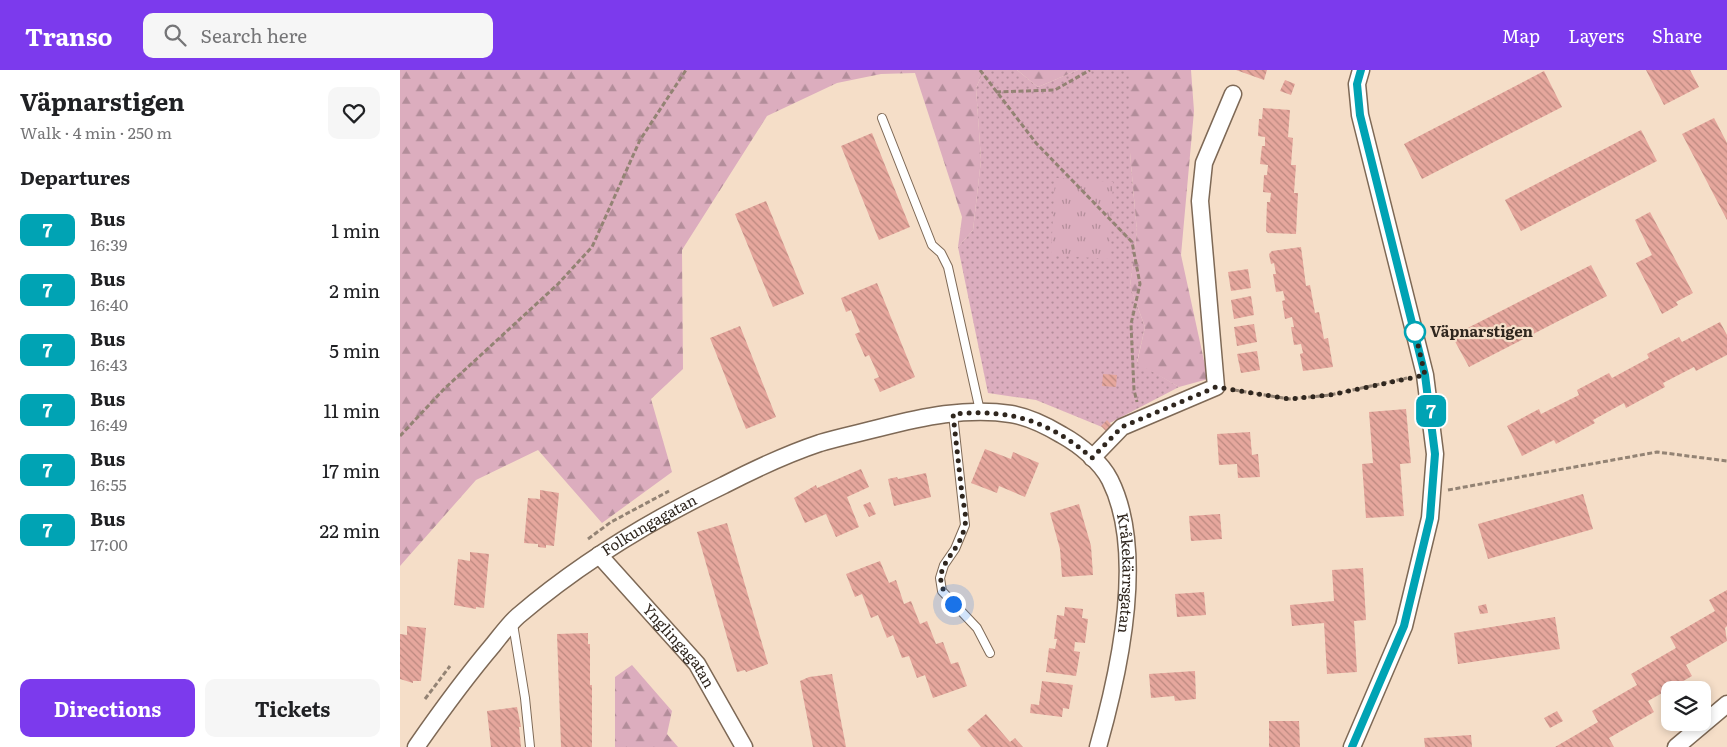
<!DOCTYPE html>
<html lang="en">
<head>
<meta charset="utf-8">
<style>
  body { margin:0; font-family:Literata,serif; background:#f6f6f6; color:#202124; height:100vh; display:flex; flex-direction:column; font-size:19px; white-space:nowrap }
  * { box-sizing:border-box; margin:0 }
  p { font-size:16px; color:#757577 }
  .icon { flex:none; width:28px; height:28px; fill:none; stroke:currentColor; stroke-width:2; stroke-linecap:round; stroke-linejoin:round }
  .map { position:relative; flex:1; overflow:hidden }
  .side { display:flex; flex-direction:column; background:#fff; width:400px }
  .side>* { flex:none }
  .badge { padding:0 10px; border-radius:8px; font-size:18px; line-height:32px }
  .fabs { position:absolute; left:1261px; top:611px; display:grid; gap:10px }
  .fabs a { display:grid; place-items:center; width:50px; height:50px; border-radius:10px; background:#fff; box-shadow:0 2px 8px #0003; font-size:25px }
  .you { position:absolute; width:25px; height:25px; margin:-12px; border:4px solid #fff; border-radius:50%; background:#1a73e8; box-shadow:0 0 0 8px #1a73e833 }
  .map>.badge { position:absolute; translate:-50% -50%; box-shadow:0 0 0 2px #fff }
  h2 { padding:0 20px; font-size:19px; line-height:45px }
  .round { display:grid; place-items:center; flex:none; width:52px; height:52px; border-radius:10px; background:#f6f6f6 }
  .overview { display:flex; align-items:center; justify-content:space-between; height:85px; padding:0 20px }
  h1 { font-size:24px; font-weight:700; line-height:38px }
  .cta { display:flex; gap:10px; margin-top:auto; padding:10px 20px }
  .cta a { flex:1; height:58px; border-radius:10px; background:#7c3aed; color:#fff; font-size:20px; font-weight:700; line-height:58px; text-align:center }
  .cta a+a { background:#f6f6f6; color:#202124 }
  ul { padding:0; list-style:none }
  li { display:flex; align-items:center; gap:15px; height:60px; padding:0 20px }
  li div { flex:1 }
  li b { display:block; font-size:19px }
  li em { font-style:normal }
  li .badge { min-width:55px; font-weight:700; text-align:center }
  header { display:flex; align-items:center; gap:30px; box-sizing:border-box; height:70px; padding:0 25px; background:#7c3aed; color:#fff }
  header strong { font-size:24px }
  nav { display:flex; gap:28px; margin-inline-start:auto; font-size:18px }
  .search { width:350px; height:45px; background:#f6f6f6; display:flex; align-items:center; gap:12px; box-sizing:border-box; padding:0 18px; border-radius:10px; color:#757577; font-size:19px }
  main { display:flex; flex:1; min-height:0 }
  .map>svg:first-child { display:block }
  .grass { fill:url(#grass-dots) }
  .forest { fill:url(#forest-firs) }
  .park { fill:url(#park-tufts) }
  .building { fill:url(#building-back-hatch) }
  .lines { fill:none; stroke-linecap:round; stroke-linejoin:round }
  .lane-casing { stroke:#7e6956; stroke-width:10 }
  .street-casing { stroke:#7e6956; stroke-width:19 }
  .path { stroke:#938374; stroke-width:3; stroke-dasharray:5 2.5; stroke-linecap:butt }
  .lane { stroke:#fff; stroke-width:8 }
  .street { stroke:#fff; stroke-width:16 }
  .line-casing { stroke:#fff; stroke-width:11 }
  .line { stroke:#00a3b4; stroke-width:8 }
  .walk { stroke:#2f261e; stroke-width:5; stroke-dasharray:0 9 }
  .stop-dot { fill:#fff; stroke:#00a3b4; stroke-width:2.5 }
  .labels { text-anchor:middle; stroke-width:4.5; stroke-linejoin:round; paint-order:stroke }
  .stop-label { font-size:15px; font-weight:bold; fill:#2f261e; stroke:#f5dec8; text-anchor:start }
  .street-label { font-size:15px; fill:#2f261e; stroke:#f5dec8 }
</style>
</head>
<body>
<header>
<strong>Transo</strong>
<div class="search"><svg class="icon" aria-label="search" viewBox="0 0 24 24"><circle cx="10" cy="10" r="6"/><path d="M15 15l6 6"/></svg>Search here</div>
<nav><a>Map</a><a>Layers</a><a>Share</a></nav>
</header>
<main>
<section class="side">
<div class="overview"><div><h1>Väpnarstigen</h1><p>Walk · 4 min · 250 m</p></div><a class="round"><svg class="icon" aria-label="heart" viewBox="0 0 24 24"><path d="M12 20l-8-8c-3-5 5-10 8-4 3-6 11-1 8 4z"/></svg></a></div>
<h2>Departures</h2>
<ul>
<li><span class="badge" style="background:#00a3b4;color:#fff">7</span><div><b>Bus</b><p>16:39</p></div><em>1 min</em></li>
<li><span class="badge" style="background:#00a3b4;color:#fff">7</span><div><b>Bus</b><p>16:40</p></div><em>2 min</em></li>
<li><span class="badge" style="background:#00a3b4;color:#fff">7</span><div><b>Bus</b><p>16:43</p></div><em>5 min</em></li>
<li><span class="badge" style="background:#00a3b4;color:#fff">7</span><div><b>Bus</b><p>16:49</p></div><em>11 min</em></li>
<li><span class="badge" style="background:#00a3b4;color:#fff">7</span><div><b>Bus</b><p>16:55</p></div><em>17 min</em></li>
<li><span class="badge" style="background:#00a3b4;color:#fff">7</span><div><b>Bus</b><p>17:00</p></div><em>22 min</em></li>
</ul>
<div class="cta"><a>Directions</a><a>Tickets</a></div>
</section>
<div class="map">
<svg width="1327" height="677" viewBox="0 0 1327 677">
  <defs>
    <pattern id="grass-dots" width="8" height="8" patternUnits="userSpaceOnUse" patternTransform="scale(1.25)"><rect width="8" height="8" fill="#dcadbe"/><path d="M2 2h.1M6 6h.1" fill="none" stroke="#b38d9a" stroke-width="1.8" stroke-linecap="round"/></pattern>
    <pattern id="forest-firs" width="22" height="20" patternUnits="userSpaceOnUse" patternTransform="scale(1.25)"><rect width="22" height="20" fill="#dcadbe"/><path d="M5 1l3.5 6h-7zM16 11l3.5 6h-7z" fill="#b38d9a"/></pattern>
    <pattern id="park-tufts" width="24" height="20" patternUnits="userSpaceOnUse" patternTransform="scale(1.25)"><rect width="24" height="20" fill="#dcadbe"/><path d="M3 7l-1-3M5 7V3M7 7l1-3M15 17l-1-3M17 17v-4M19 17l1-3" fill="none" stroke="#b38d9a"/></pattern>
    <pattern id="building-back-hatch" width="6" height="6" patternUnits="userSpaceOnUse" patternTransform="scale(1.25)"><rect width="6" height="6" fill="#e6a79d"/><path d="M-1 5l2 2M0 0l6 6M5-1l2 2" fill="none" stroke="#bb887f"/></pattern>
  </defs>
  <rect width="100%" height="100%" fill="#f5dec8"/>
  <path class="grass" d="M584,0H617L638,17L678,0H730V83L737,162L730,216L745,257L737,292L779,317L702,357L636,330L588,323L558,177L573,160L581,90L576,18Z"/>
  <path class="forest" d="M0,0H584L576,18L581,90L573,160L558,177L562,147L515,3L481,4L437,13L367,46L282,180L283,299L251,329L272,402L202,453L138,380L76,410L0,496Z
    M617,0H678L638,17Z
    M730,0H791L794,41L781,185L808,309L779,317L737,293L745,257L730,216L737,162L730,83Z
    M232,595L272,641L267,664L278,677H215V607Z"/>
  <path class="park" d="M655,108L713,112L709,189L651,185Z"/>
  <path class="building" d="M836,0H867L864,10Z
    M1246,0H1290L1299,17L1264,35Z
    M1144,1L1162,37L1022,109L1004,74Z
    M885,10L895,14L891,25L880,21Z
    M863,38L890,40L888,67L893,68L891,95H896L894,123H898L896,164L868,163L866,161L867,132H870L871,123L863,122L864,105H867L868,95L860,94L862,76H865V67L858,66L859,49H862Z
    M1314,48L1327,73V150L1282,64Z
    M1241,60L1257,91L1121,161L1105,130Z
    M472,63L510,157L479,170L441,76Z
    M366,131L404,224L373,237L335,144Z
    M1250,142L1293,223L1276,232L1278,235L1262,244L1236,193L1252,185L1235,150Z
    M901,177L906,216L910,215L915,243L919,242L924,269L928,268L933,297L903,301L900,284L903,283L901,274L894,275L891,257H894L892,247L885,249L882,231L885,230L883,221L876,222L873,204H876L874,193L871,194L869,184L872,181Z
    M1191,195L1207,226L1069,297L1052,266Z
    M848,199L851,218L831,221L828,202Z
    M477,213L515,307L480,322L474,309L479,307L469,285L465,287L455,264L460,262L451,240L446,242L441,228Z
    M851,226L854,245L834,249L831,230Z
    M1320,252L1327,265V285L1296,301L1294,297L1263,313L1265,317L1226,338L1224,333L1193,350L1195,353L1156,374L1154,370L1122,386L1107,356L1139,339L1141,344L1179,325L1177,320L1209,303L1212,308L1249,288L1247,284L1279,267L1282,272Z
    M854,254L857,272L837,276L834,257Z
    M340,256L376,347L346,359L310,268Z
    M857,281L860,300L841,303L837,284Z
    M703,304L717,305L716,317L702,316Z
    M1006,339L1011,393L1000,394L1004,446L966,448L962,394L973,393L969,342Z
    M707,350L714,358L708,363L701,356Z
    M850,362L852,385L858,384L860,407L838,408L837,394L819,395L817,364Z
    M585,379L611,389L613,382L639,393L625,427L599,416L597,423L571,413Z
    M461,399L469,417L447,427L459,457L436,467L426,444L405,453L394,428L416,415L417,418Z
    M526,403L531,427L494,436L488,409L497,407L498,409Z
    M140,420L159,423L154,476L146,475V478L138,477V474L124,473L128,428L140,429Z
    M1183,424L1193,459L1088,489L1078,454Z
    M470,432L476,444L469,447L463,435Z
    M679,434L691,476L693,505L662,507L660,479L650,443Z
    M820,444L822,469L791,471L789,446Z
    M327,453L368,594L346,602L345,600L337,602L297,462Z
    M70,482L89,484L84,538L76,537V539L54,535L58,489L70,491Z
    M480,491L489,513L496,510L504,534L511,531L520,554L527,551L536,574L543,572L551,594L558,592L567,616L533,628L525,605L517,608L509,586L502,588L493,565L487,568L478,545L471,548L462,524L455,527L446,504Z
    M963,498L966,550L954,551L957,602L927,604L924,553L892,556L890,535L934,531L932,500Z
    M1327,520V556L1325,558L1327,571L1286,595L1292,606L1248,631L1254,642L1209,668L1214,677H1155L1198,652L1192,641L1237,615L1231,604L1276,578L1270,567L1315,541L1309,530Z
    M804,522L806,545L777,547L775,524Z
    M1086,534L1088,543L1080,544L1078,536Z
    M665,537L683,539L682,548L688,549L685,573L675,572L674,581L680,582L676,606L646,602L649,578L655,579L657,569H654L657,545L664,546Z
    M1155,547L1160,579L1058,594L1054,563Z
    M7,556L26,558L21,611H13V613L0,609V564L7,565Z
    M188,563V574H190V615H192V677H161L157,564Z
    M795,601L796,629L775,631L774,626L751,628L749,604Z
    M432,604L446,677H413L400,611L409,607Z
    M642,611L673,615L669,639L663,638L662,647L630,643L631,634L639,635Z
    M117,637L121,657H119L121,677H91L87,641Z
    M1157,641L1163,651L1150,658L1144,648Z
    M586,644L610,672L615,668L623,677H581L567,660Z
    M869,651H899L900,677H869Z
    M1071,665L1072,677H1025L1024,668Z"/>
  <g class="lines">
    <g class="lane-casing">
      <path id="lane" d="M482,48L532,175L541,183L548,197L580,341
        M553,344L565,455L555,479L544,495L540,508L542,521L577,558L590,583
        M113,554L125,628L130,677"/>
    </g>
    <g class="street-casing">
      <g id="street">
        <path d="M692,388L722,357L816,317L800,131L804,93L833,24"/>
        <path id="s1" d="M199,485L297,594L344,677"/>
        <path id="s2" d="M16,677C41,641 65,608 93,575C101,565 109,554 118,546C180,493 251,450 324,415C355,399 387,384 420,373C440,367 460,363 479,358C522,347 567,337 611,344C629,347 647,356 662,365C680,375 701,392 710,410C746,482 719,603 698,677"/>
        <path d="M952,677L1004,556L1030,448L1035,384L1025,305L960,45L957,14L961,0"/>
        <path d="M1276,677L1327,634"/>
      </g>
    </g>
    <path class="path" d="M580,0L636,73L732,172L740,214L731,254L734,320L737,332
      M596,22L655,20L690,0
      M834,320L889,329L930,325L1007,308
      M0,366L44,319L158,214L192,177L240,70L286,0
      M1048,420L1257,382L1327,391
      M188,469L211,452L269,421
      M25,629L50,596"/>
    <use href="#lane" class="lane"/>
    <use href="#street" class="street"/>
  </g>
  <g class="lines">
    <g class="line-casing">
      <path id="line" d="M952,677L1004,556L1030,448L1035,384L1025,305L960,45L957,14L961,0"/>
    </g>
    <use href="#line" class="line"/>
    <path class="walk" d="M553,534C522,498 559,489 565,455C567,446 563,433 562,424C559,398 556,371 553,344C610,339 648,350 692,388L722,357L816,317L889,329L930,325L1025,305L1015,262"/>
  </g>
  <circle class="stop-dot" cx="1015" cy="262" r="10"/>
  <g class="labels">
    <g class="stop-label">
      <text x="1030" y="267">Väpnarstigen</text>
    </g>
    <g class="street-label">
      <text dy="5" stroke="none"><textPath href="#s2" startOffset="326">Folkungagatan</textPath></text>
      <text dy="5" stroke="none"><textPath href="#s2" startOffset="928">Kråkekärrsgatan</textPath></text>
      <text dy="5" stroke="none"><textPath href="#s1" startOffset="121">Ynglingagatan</textPath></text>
    </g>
  </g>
</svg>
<div class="fabs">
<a><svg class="icon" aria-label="layers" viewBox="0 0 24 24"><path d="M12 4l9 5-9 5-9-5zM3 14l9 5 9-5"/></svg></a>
</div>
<div class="you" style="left:553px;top:534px"></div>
<b class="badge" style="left:1031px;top:341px;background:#00a3b4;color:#fff">7</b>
</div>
</main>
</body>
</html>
